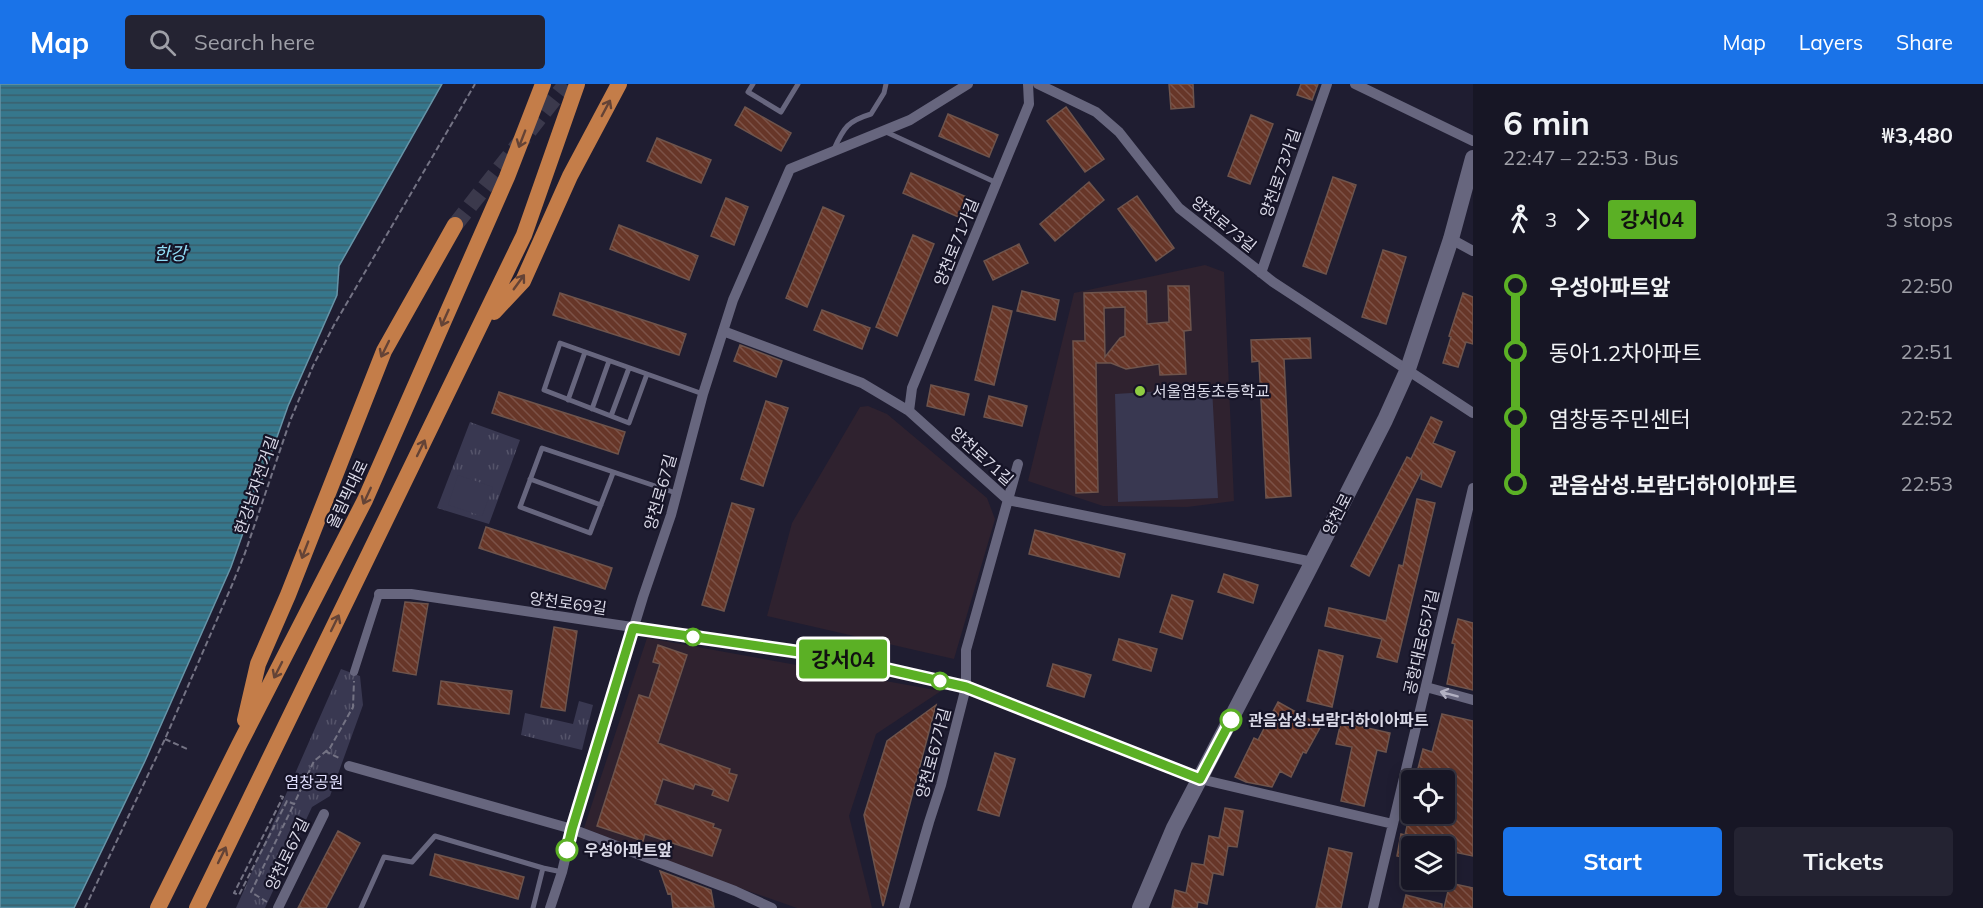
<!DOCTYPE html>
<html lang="en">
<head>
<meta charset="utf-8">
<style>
  body { margin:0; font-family:Mulish,"Noto Sans KR",sans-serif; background:#242332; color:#f1f3f6; height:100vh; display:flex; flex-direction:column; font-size:22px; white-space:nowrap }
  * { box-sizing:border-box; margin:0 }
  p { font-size:20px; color:#9e9fa7 }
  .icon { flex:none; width:33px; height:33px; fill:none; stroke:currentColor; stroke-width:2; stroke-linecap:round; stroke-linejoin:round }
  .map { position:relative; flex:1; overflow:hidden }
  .side { display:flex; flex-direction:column; background:#171625; width:510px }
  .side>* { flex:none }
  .badge { padding:0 12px; border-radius:4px; font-size:21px; line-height:39px }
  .buttons { position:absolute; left:1401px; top:686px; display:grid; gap:12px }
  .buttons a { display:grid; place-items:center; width:54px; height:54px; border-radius:6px; background:#171625; box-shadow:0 3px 15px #0003,0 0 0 2px #363542; font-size:30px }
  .map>.badge { position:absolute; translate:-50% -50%; box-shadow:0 0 0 3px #fff }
  .legs { display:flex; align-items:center; gap:9px; height:66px; padding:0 30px; font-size:20px }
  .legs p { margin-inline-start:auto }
  .head { display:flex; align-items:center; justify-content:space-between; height:102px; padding:0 30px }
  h1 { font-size:33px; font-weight:700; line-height:45px }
  .cta { display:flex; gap:12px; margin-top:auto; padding:12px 30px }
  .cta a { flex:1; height:69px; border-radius:6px; background:#1a73e8; color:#fff; font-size:24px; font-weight:700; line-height:69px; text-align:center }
  .cta a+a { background:#242332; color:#f1f3f6 }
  ul { padding:0 30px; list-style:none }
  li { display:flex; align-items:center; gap:21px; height:66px; font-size:22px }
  li i { display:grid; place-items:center; width:9px; height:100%; margin:0 8px; background:currentColor }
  li i::after { content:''; width:15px; height:15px; margin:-8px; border:4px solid; border-radius:50%; background:#171625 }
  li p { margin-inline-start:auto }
  li:first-child i { background:linear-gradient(#0000 50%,currentColor 0) }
  li:last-child i { background:linear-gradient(currentColor 50%,#0000 0) }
  header { display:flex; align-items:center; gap:36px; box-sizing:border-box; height:84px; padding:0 30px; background:#1a73e8; color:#fff }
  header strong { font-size:28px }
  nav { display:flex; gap:33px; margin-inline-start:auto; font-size:21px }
  .search { width:420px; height:54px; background:#242332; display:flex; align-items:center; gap:15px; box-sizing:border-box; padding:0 21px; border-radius:6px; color:#9e9fa7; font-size:22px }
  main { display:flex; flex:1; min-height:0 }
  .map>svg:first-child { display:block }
  .education { fill:#2f222f }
  .park { fill:url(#park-tufts) }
  .pitch { fill:#393851 }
  .water { fill:url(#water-rules); stroke:#6794a7; stroke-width:1.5 }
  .building { fill:url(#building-back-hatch); stroke:#6e544c; stroke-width:1.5; fill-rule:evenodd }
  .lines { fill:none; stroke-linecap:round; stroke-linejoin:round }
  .trunk-tunnel { stroke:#3b394c; stroke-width:16; stroke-dasharray:16 8; stroke-linecap:butt }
  .path { stroke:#747384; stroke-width:2; stroke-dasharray:6 3; stroke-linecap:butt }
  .service { stroke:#67667e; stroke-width:5 }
  .pedestrian { stroke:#67667e; stroke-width:8 }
  .minor { stroke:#67667e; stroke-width:10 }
  .secondary { stroke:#67667e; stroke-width:16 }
  .trunk { stroke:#c47d49; stroke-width:16 }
  .oneway { stroke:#644336 }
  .oneway2 { stroke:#b2b1c2 }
  .line-1-casing { stroke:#fff; stroke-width:14 }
  .line-1 { stroke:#5bb025; stroke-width:9 }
  .poi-dot { fill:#8fcd42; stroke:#161427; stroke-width:2 }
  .stop-1-dot { fill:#fff; stroke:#5bb025; stroke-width:3 }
  .labels { text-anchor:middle; stroke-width:4.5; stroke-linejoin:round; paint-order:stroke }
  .street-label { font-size:16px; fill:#dad9e7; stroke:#161427 }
  .poi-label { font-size:16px; fill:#dad9e7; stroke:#161427; text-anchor:start }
  .stop-label { font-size:16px; font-weight:bold; fill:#dad9e7; stroke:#161427; text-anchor:start }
  .park-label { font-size:16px; fill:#e1e0fe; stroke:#161427 }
  .water-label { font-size:18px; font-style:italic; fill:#92def7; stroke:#161427 }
</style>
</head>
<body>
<header>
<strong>Map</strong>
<div class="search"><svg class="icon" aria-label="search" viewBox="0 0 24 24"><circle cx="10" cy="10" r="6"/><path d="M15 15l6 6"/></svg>Search here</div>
<nav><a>Map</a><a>Layers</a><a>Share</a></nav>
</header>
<main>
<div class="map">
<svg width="1473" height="824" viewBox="0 0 1473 824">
  <defs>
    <pattern id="park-tufts" width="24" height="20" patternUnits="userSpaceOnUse" patternTransform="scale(1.5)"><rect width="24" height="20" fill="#393851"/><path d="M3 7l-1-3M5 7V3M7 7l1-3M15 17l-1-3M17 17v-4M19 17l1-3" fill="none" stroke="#55546a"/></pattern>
    <pattern id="water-rules" width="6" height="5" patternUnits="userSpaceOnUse" patternTransform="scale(1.5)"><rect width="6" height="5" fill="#36778c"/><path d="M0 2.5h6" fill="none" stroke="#3b5f6c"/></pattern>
    <pattern id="building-back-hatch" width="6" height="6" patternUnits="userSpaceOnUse" patternTransform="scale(1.5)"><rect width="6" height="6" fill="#673628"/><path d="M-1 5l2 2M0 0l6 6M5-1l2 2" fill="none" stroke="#7c5247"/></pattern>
  </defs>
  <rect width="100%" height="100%" fill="#1f1d31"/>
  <path class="education" d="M1205,181L1224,188L1234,417L1187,423L1103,422L1028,397L1074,209Z
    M868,322L887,330L987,414L995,435L954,575L767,532L792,439L860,323Z
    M647,554L941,607L876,650L849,732L872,824H797L711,794L584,744Z"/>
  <path class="park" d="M470,338L520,356L489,440L437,424Z
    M341,585L360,592L363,621L330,712L312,723L265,824H236Z
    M579,617L593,621L582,666L521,651L525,629L573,640Z"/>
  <path class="pitch" d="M1212,304L1218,414L1118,418L1115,310Z
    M458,391L493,403L482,432L448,421Z"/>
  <path class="water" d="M0,0H442L339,182L337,211L288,322L231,483L145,677L74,824H0Z"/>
  <path class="building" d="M1169,0H1193L1194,23L1171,25Z
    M1301,0H1318L1312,16L1297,11Z
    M745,23L791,49L781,67L735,41Z
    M1066,23L1104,75L1085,88L1047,37Z
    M948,30L998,51L989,73L939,52Z
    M1251,31L1273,40L1250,100L1228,92Z
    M657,54L711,76L701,99L647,77Z
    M911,89L971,115L963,135L903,109Z
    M1333,93L1356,101L1326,190L1303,182Z
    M1089,98L1104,116L1055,157L1040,140Z
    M1137,112L1174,164L1156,177L1118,125Z
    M726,114L748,123L734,161L711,152Z
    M823,123L844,132L807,223L786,214Z
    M619,141L698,172L689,196L610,165Z
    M913,151L934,160L897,252L876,243Z
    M1019,160L1028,179L993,196L984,177Z
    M1383,166L1406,173L1386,240L1362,233Z
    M1168,202H1189L1191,246L1184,247L1186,290L1160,291L1159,280L1126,285L1111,279H1096L1098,408L1076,409L1073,257H1085L1084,209L1146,207L1147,240L1169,238ZM1125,223V252L1120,254L1105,273L1104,224Z
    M1022,207L1059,216L1055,236L1017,227Z
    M560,209L686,250L679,271L553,231Z
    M1463,209L1473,213V260L1466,258L1458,283L1443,279L1451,253L1449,252Z
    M993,222L1012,227L994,301L975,296Z
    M822,226L870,244L862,265L814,246Z
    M1310,254L1311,274L1284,275L1291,412L1266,414L1259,277L1252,278L1251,256Z
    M740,261L782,277L776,293L734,277Z
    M931,301L969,310L964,331L927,322Z
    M499,308L625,348L618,370L492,329Z
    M989,312L1027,322L1022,342L984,333Z
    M766,317L788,324L763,402L741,395Z
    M1431,333L1442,338L1433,359L1455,368L1441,403L1421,395L1422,386L1369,492L1351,482L1407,373L1411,375Z
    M1417,415L1435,419L1397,578L1377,573L1382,555L1325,542L1329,524L1386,537L1399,481L1403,482Z
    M732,419L754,425L724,527L702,521Z
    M486,443L612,484L605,505L479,464Z
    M1035,446L1125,470L1119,493L1029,470Z
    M1224,490L1258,501L1253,519L1218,508Z
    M1172,511L1193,517L1182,555L1160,548Z
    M405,518L428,520L416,591L393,587Z
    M1458,535L1473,539V606L1447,600L1455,560L1452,559Z
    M554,543L577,547L565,627L541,623Z
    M1119,555L1157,565L1151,587L1113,576Z
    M658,561L687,571L658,659L730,685L729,689L737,691L728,717L712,711L714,706L695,700L693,705L663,695L655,720L714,740L713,743L721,746L712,772L645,750L643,757L597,742L639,611L649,614L660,580L653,578Z
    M1319,566L1343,572L1332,623L1307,617Z
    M1053,580L1091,591L1084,613L1047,602Z
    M441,597L512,607L509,630L438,620Z
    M1278,618L1321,642L1306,669L1303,668L1291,693L1280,687L1272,703L1246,698L1235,693L1254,654L1258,656Z
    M936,621L883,822L864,731L887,657Z
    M1442,630L1473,637V772L1444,766V762H1412V775L1397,772L1401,750L1405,751L1410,729H1445L1452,696H1415L1423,665L1432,668Z
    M1341,638L1390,649L1386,668L1377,666L1364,722L1341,717L1352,663L1336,660Z
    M995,669L1015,675L999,732L978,726Z
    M1225,724L1243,727L1237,763L1228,762L1223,791L1213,789L1207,820L1198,818L1197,824H1172L1175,806L1186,809L1192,779L1204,781L1209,752L1219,754Z
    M338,747L360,759L326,824H298Z
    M1329,764L1352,769L1341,824H1316Z
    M435,770L524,793L518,815L430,791Z
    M660,787L711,806L714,823L673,824L671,809L668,810Z
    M1450,799L1473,804V824H1444Z
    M1406,811L1442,820V824H1403Z"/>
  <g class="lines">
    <path class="trunk-tunnel" d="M455,141L566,0"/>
    <path class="path" d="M165,655L187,665
      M325,667L341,675
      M280,712L283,713L234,809L239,811L287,717L294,720L314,677L330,664L353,623L354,597
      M267,818L251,808L294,720
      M85,824L165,655L232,501L245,469L290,337L313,282L334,241L475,0"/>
    <path class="service" d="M753,0L748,8L781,28L798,0
      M886,48L997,99
      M834,65C844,43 848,37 871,30L884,9L886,0
      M647,290L629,339L544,306L560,259L703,310
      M568,316L585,268
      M592,325L609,277
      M611,332L629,284
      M613,389L590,449L520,423L542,364L676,409
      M530,395L601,421
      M543,784L562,788
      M361,824L384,773L412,778L435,752L543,784L533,824"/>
    <path class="pedestrian" d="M354,588L379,510"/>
    <path class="minor" d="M1038,0L1096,28L1119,48L1179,124L1273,198L1473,329
      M1355,0L1473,57
      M1451,155L1473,167
      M1261,189L1327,0
      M723,247L862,299L909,327L1008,416L1313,478
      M909,327L912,304L1029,20L1028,0
      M379,510H411L834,573L966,603L1200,695L1393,740
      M1426,603L1473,616
      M349,682L572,745L735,807L772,824
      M278,824L324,730
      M550,824L562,788L572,745L643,513L671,431L703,310L733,216L790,85L910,36L968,0
      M904,824L929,738L941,701L966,603V566L1018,380
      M1373,824L1473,404"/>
    <path class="secondary" d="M1140,824L1174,744L1307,489L1385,336L1408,285L1451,155L1473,74"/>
    <path class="trunk" d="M494,228L523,197L570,92L619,0
      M245,636L258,580L288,511L384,267L455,141
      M158,824L239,661L365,416L507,93L543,0
      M197,824L524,151L577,0"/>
  </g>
  <defs><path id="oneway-shaft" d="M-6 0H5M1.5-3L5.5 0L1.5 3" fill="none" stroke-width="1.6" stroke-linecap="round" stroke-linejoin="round" transform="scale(1.5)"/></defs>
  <g class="oneway">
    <use href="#oneway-shaft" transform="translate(606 24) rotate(-62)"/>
    <use href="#oneway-shaft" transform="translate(522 55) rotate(111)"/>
    <use href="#oneway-shaft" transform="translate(519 198) rotate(-54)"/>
    <use href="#oneway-shaft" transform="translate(445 234) rotate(114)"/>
    <use href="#oneway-shaft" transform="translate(385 265) rotate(116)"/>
    <use href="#oneway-shaft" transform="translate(421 364) rotate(-64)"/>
    <use href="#oneway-shaft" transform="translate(367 412) rotate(115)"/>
    <use href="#oneway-shaft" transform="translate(305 466) rotate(111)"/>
    <use href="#oneway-shaft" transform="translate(335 539) rotate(-64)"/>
    <use href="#oneway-shaft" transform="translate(278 586) rotate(117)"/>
    <use href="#oneway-shaft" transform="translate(222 771) rotate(-64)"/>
  </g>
  <use class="oneway2" href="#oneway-shaft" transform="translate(1449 610) rotate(-165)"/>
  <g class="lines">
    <g class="line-1-casing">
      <path id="line-1" d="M567,766L572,745L633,544L834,573L966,603L1200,695L1231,636"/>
    </g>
    <use href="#line-1" class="line-1"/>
  </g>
  <circle class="poi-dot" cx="1140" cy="307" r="6"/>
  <g class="stop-1-dot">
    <circle cx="693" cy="553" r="8"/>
    <circle cx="940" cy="597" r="8"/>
    <circle cx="1231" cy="636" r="10"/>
    <circle cx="567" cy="766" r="10"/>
  </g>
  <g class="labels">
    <g class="street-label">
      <text transform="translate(1280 89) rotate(-71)" y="6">양천로73가길</text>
      <text transform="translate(1224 140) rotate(39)" y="6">양천로73길</text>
      <text transform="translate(956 158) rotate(-68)" y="6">양천로71가길</text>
      <text transform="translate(982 372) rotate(42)" y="6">양천로71길</text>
      <text transform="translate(256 401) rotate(-71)" y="6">한강남자전거길</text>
      <text transform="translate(660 408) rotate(-74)" y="6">양천로67길</text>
      <text transform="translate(347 410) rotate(-64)" y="6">올림픽대로</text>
      <text transform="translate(1337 430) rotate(-63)" y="6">양천로</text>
      <text transform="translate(568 519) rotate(8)" y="6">양천로69길</text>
      <text transform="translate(1421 558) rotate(-77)" y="6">공항대로65가길</text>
      <text transform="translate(933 669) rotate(-75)" y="6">양천로67가길</text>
      <text transform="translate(287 770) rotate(-64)" y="6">양천로67길</text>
    </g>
    <g class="poi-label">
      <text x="1152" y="313">서울염동초등학교</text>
    </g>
    <g class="stop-label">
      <text x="1248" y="642">관음삼성.보람더하이아파트</text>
      <text x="584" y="772">우성아파트앞</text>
    </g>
    <g class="park-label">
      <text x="314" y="704">염창공원</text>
    </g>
    <g class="water-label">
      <text x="170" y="176">한강</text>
    </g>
  </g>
</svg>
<div class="buttons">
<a><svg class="icon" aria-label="locate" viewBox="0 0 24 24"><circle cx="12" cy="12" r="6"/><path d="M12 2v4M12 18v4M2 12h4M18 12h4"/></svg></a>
<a><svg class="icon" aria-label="layers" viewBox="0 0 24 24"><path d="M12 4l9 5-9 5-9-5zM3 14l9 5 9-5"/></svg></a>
</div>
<b class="badge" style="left:843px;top:575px;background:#5bb025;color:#111">강서04</b>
</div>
<section class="side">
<div class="head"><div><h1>6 min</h1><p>22:47 – 22:53 · Bus</p></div><b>₩3,480</b></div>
<div class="legs"><svg class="icon" aria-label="walk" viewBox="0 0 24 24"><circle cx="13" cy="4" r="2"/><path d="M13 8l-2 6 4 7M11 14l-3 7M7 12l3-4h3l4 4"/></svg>3<svg class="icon" aria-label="forward" viewBox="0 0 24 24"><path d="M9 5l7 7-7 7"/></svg><b class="badge" style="background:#5bb025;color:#111">강서04</b><p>3 stops</p></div>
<ul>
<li><i style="color:#5bb025"></i><b>우성아파트앞</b><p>22:50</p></li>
<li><i style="color:#5bb025"></i><span>동아1.2차아파트</span><p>22:51</p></li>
<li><i style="color:#5bb025"></i><span>염창동주민센터</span><p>22:52</p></li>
<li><i style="color:#5bb025"></i><b>관음삼성.보람더하이아파트</b><p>22:53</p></li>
</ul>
<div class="cta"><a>Start</a><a>Tickets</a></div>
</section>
</main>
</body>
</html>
